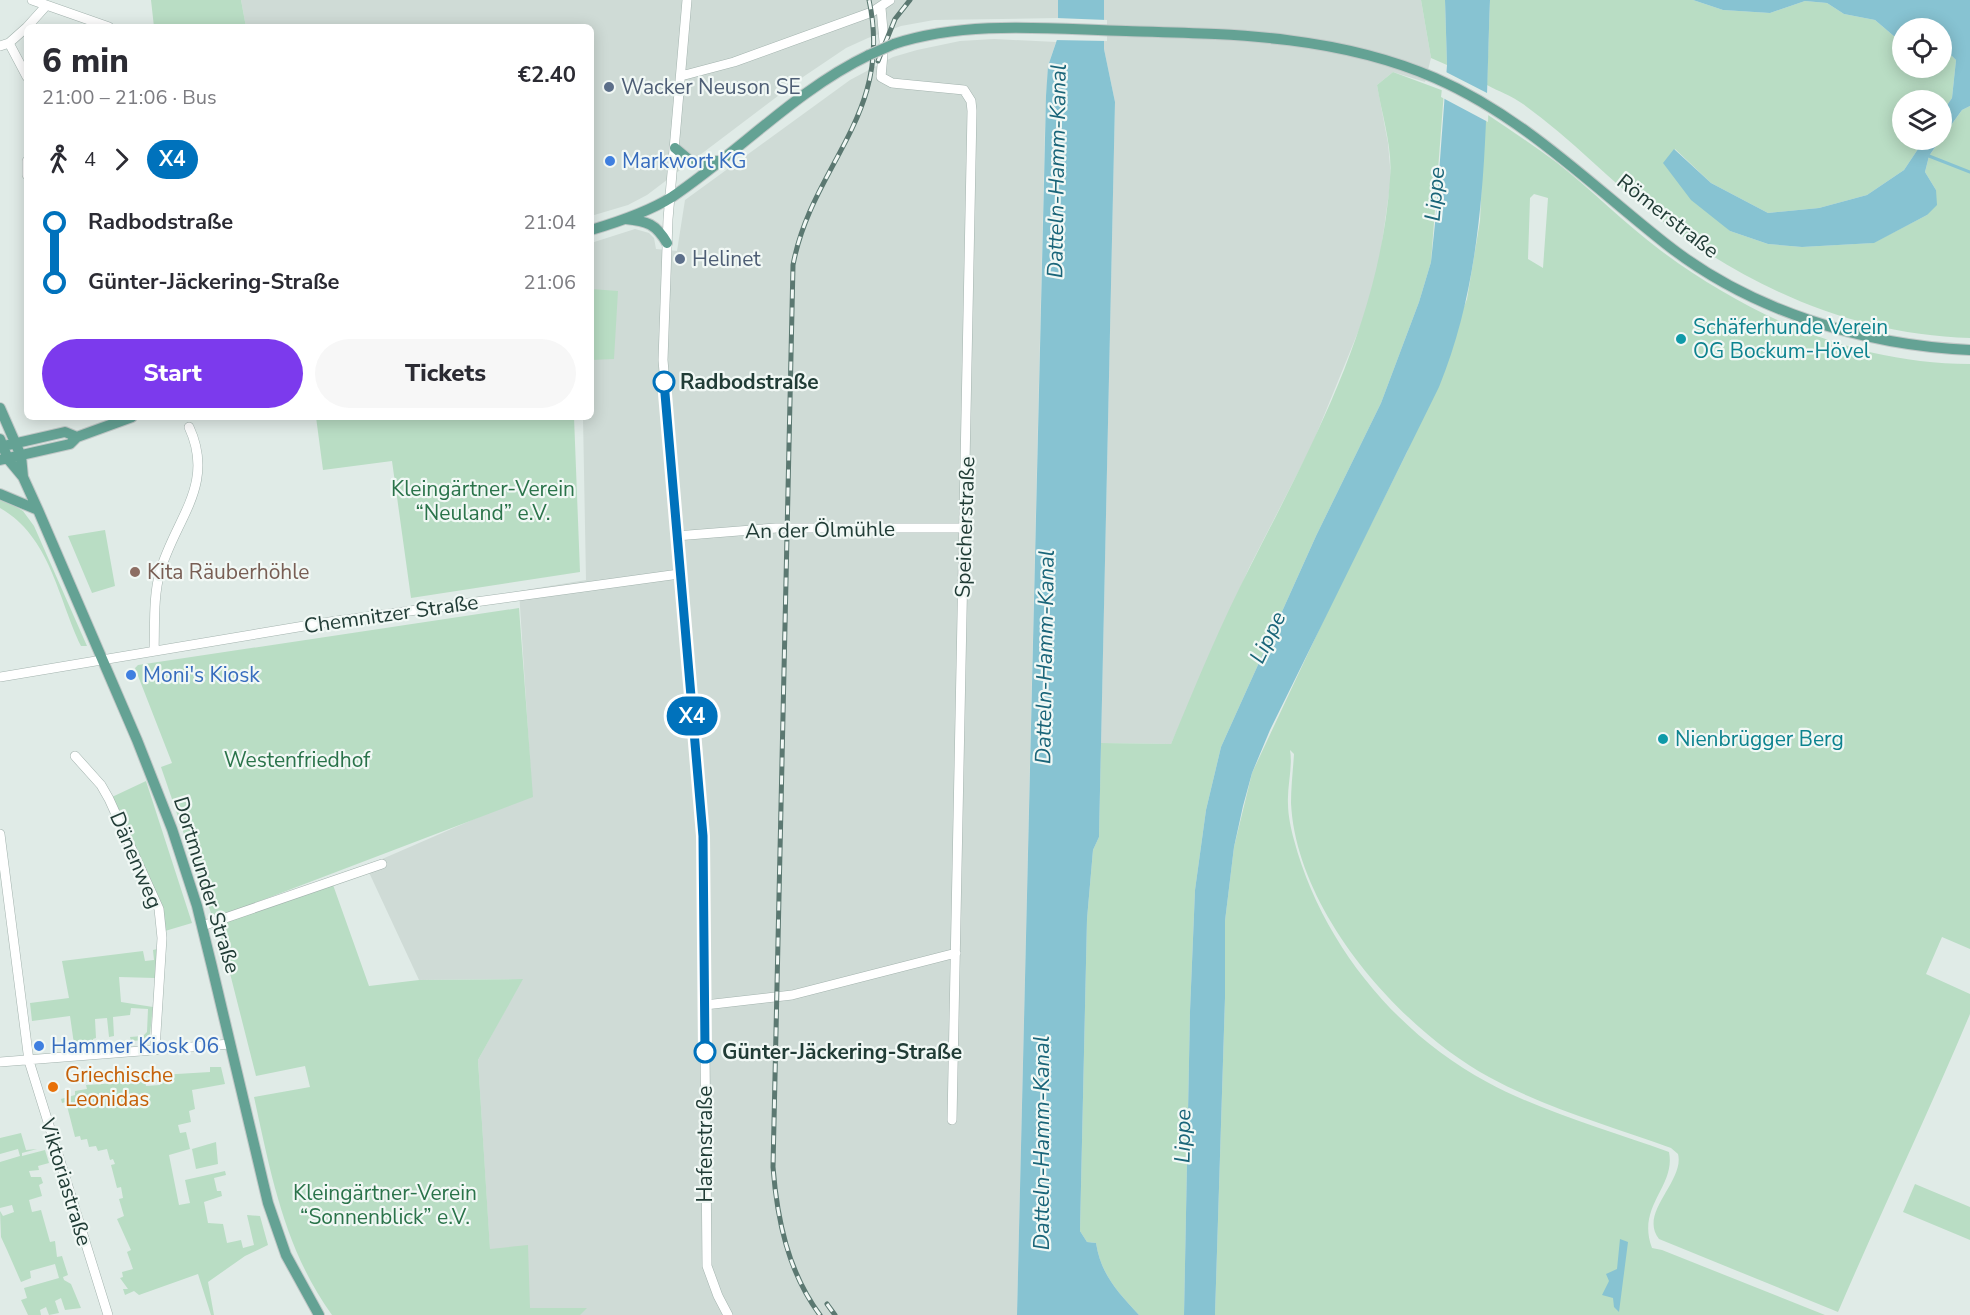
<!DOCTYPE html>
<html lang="en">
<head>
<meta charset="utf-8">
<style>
  body { margin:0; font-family:"Nunito Sans",sans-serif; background:#f7f7f7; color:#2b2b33; height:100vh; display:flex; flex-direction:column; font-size:22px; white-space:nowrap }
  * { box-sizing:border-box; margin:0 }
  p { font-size:20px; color:#7c7c81 }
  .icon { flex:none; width:33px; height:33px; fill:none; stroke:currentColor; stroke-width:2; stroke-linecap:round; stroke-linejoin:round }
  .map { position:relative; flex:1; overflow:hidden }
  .side { position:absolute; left:24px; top:24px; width:570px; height:396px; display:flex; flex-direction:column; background:#fff; border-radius:9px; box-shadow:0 3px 15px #0003 }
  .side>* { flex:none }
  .badge { padding:0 12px; border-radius:20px; font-size:21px; line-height:39px }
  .buttons { position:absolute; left:1892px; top:18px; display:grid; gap:12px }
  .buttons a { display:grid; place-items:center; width:60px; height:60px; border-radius:50%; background:#fff; box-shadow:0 3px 15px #0003; font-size:30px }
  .map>.badge { position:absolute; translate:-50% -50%; box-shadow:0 0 0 3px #fff }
  .legs { display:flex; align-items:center; gap:9px; height:66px; padding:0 18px; font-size:20px }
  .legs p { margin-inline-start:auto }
  .headline { display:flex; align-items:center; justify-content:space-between; height:102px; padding:0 18px }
  h1 { font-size:33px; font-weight:800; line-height:45px }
  .action { display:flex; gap:12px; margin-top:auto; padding:12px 18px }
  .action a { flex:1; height:69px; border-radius:36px; background:#7c3aed; color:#fff; font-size:24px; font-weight:800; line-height:69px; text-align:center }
  .action a+a { background:#f7f7f7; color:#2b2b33 }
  ul { padding:0 18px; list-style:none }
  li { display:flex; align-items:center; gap:21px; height:60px; font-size:22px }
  li i { display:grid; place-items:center; width:9px; height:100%; margin:0 8px; background:currentColor }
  li i::after { content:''; width:15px; height:15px; margin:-8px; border:4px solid; border-radius:50%; background:#fff }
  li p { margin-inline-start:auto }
  li:first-child i { background:linear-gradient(#0000 50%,currentColor 0) }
  li:last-child i { background:linear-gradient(currentColor 50%,#0000 0) }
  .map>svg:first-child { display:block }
  .built { fill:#cfdbd6 }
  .green { fill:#b9ddc4; fill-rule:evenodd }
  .water { fill:#87c3d2 }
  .pier { fill:#e0ebe7 }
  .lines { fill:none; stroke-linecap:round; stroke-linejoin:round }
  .stream { stroke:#87c3d2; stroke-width:3 }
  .minor-casing { stroke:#a3b3ae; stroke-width:10 }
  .major-casing { stroke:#c1c8c7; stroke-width:12 }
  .minor { stroke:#fff; stroke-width:9 }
  .major { stroke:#64a294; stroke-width:10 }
  .rail-casing { stroke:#5b7871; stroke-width:5 }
  .rail { stroke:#f1f8f5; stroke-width:3; stroke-dasharray:9; stroke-linecap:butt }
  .major-bridge-casing { stroke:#c1c8c7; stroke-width:12; stroke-linecap:butt }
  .major-bridge { stroke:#64a294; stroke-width:10 }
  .line-1-casing { stroke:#fff; stroke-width:14 }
  .line-1 { stroke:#0072bc; stroke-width:9 }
  .service-dot { fill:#5c6f8a; stroke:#f1f8f5; stroke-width:2 }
  .shop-dot { fill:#3f7fe0; stroke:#f1f8f5; stroke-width:2 }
  .culture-dot { fill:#0f9aa8; stroke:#f1f8f5; stroke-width:2 }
  .stop-1-dot { fill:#fff; stroke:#0072bc; stroke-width:3 }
  .education-dot { fill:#8d6e63; stroke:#f1f8f5; stroke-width:2 }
  .food-dot { fill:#e8710a; stroke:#f1f8f5; stroke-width:2 }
  .labels { text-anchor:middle; stroke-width:4.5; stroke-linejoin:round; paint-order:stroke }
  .service-label { font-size:21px; fill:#4e5e75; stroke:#f1f8f5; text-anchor:start }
  .shop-label { font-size:21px; fill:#366cbe; stroke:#f1f8f5; text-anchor:start }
  .street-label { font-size:21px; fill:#213c36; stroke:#f1f8f5 }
  .culture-label { font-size:21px; fill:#0d838f; stroke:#f1f8f5; text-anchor:start }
  .stop-label { font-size:21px; font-weight:bold; fill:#213c36; stroke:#f1f8f5; text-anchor:start }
  .park-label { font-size:21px; fill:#2a734a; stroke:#f1f8f5 }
  .education-label { font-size:21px; fill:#785e54; stroke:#f1f8f5; text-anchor:start }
  .food-label { font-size:21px; fill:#c56008; stroke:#f1f8f5; text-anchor:start }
  .water-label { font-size:22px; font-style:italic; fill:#1a6579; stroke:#f1f8f5 }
</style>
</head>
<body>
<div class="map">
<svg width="1970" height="1315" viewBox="0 0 1970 1315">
  <rect width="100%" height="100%" fill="#e0ebe7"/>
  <path class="built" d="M241,0H1058V18L934,20L901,26L868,38L846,48L803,77L647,195L628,205L591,216V27H246Z
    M1104,0H1421L1431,58L1425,82L1393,72L1377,85L1388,143L1391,178L1378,272L1367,310L1312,445L1249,568L1171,744L1101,743L1115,102L1104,49Z
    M994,39L1056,42L1048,66L1045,126L1017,1315H494L478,1060L522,979L419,980L366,866L532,794L519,591L586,580L583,417H591V243L635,229L649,233L654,238L656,249L677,251L685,200L850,80L893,57L917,50L960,41Z"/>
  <path class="green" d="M151,0H241L246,27H154Z
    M1421,0H1445L1447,65L1431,58Z
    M1490,0H1693L1723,10L1770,13L1805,1L1827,3L1844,14L1875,20L1902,43V68H1941V45L1956,60L1952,98L1941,114V100H1902V140H1924L1904,170L1867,195L1819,208L1768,213L1711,183L1675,149L1664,163L1730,231L1768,244L1802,247L1873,243L1927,215L1936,190L1925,172L1929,156L1962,110L1970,106V338C1854,335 1749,288 1658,218C1611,182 1571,138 1523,104C1512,96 1498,91 1487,85Z
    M1393,72L1444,91L1431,262L1419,302L1381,403L1316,536L1221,747L1206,810L1195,890L1190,1011L1184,1315H1139C1118,1292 1101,1275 1096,1243L1087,1242L1080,1231L1087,919L1093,850L1099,837L1101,743L1171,744C1196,684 1221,623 1251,565C1314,441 1380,322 1390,179C1393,148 1382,116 1377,85Z
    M1485,113C1509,129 1533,145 1556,162C1592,190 1624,223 1660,250C1750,317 1857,364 1970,364V949L1942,937L1926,974L1970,994V1014C1928,1114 1881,1212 1838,1312L1659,1239C1638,1213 1685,1181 1678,1154L1671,1148C1611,1126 1546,1108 1489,1077C1399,1028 1296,910 1291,803C1291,787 1293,770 1294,754L1290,750C1293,767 1287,786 1288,804C1288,815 1291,829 1294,840C1321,941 1394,1032 1487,1082C1540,1111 1611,1131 1669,1152C1676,1187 1636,1206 1652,1248L1662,1250L1825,1315H1215L1225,998V921L1234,847L1252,773L1333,600L1407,452L1467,299L1480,221ZM1534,194L1548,198L1543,268L1528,259L1530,198Z
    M591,289L618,291L614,359L591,360Z
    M316,417H574L580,572L411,598L392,461L323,470Z
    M0,497L23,511L34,526L87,646H81C58,598 50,536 0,508Z
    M105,530L115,586L92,593L68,536Z
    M519,608L533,797L213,919L161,767L172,763L135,668L138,665Z
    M146,781L192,923L165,931L160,900L112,797Z
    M332,882L369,986L419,980L523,979L478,1060L490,1249L528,1245L530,1308H587L580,1315H332C285,1250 271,1175 254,1097L310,1087L305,1066L256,1076L218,926Z
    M157,949L155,978L119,977L121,1002L153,1007L150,1034L146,1040L131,1041L130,1037L143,1036L147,1032L148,1009L131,1008L130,1015L113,1017L114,1036L109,1037L107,1018L95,1019L96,1038L93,1039V1043L74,1044L70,1016L32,1021L30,1003L69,998L62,961L143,951L145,961L154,960L153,950Z
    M210,1067H221L225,1084L192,1090L195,1109L189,1111L191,1122L178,1125L180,1133L186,1132L190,1149L169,1155L179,1205L190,1203L185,1180L225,1171L226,1175L214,1178L217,1191H221L222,1196L204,1202L208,1223L223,1224L227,1243L241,1240L243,1248L254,1245L247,1215L260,1216L268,1245L245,1256L208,1282L214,1315H211L198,1274L139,1295L134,1291L125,1295L123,1289H128L120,1278L123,1277L122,1272L133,1269L127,1252L131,1250L117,1219L124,1216L119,1199L123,1198L121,1187L117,1188L111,1165L115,1164L113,1159L110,1160L107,1149L98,1151L96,1146L89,1147L87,1139L81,1140L80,1136L75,1137L66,1102L62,1103L61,1099L75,1095V1091L87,1089L86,1085L119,1083V1076H145L146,1086L160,1085V1075L210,1072Z
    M21,1133L26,1150L37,1149L22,1153V1156L45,1150L49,1163L38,1166L39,1170L29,1171L31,1177H41L43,1183L39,1185L42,1196L29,1200L32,1212L41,1210L50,1242L55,1241L57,1257L62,1256L68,1275L63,1277L64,1280L71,1284L81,1308L65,1310L61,1298L55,1301L59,1313L49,1315L46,1307L40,1310L41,1315H28L21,1300L27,1298L24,1288L59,1278L55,1264L30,1271L31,1278L21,1282L7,1250L0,1252L7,1250L1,1237L0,1211L3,1216L14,1212L12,1205L0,1208V1162L20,1156L18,1149L0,1154V1138Z
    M216,1142L218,1164L196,1169L192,1149Z
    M1915,1184L1970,1207V1240L1903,1212Z"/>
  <path class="water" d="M1058,0H1104V49L1115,102L1099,837L1093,850L1087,919L1080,1231L1087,1242L1096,1243C1101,1275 1118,1292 1139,1315H1017L1046,96L1048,66L1062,25L1058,18Z
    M1445,0H1490C1485,129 1489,265 1439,387L1270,730L1252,773L1243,806L1234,847L1225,921V998L1215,1315H1184L1190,1011L1195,890L1206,810L1221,747L1316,536L1381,403L1419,302L1431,262L1436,214L1447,65Z
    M1693,0H1970V106L1962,110L1941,139V114L1952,98L1956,60L1941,45V28H1902V43L1875,20L1844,14L1827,3L1805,1L1770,13L1723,10Z
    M1924,140H1940L1929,156L1925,172L1936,190L1937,205L1927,215L1874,243L1802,247L1768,244L1730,231L1691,200L1663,163L1674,149L1711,183L1768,213L1819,208L1867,195L1904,170Z
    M1620,1239L1628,1242L1619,1312L1614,1307L1613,1298L1602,1295L1609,1281L1606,1274L1617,1269Z"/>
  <path class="pier" d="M1056,18L1107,20V41L1054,40L1059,25Z
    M1444,71L1489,94L1488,122L1441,97Z"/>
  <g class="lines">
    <path class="stream" d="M1929,156L1970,172"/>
    <g class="minor-casing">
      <path id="minor" d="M32,0L109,27
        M687,0L668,219L663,360L703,836L707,1266L718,1296L728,1315
        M881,8L884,42L881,77L892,83L964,90L971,101L972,111L952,1120
        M27,27L45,7
        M9,43L27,77
        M0,46L9,43L27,27
        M681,76L734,62L872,12L890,0
        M27,161V175
        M676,536L776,528H964
        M154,651C155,625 153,597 160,572C175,519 216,485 189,427
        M0,677L322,623L679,574
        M75,756L101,785L109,799L159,909L162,938L155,1049
        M0,834L29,1061L108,1315
        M202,926L382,864
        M705,1005L792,995L956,953
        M0,1062L230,1044"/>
    </g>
    <g class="major-casing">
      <path id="major" d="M894,44C968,20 1049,29 1126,31C1231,34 1336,35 1435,78C1524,117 1591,185 1666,244C1751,311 1863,345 1970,350
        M675,148L693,163L717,161
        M626,219C647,221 656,224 667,243
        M591,230C618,222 648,212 672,197C739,152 796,90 869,55
        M0,408L21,456L23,477
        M0,439L8,459L23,477L38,510L137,740L172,829L197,906L212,967L268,1203L286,1255L319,1315
        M0,447L65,432L77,437
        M0,460L70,444L77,437L132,417
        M0,494L38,510"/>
    </g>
    <use href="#minor" class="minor"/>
    <use href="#major" class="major"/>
    <g class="rail-casing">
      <path id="rail" d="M878,61L895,19L910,0
        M827,1304L835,1315
        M820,1315C788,1272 777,1219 773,1167L793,265C812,164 894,115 869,0"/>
    </g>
    <use href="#rail" class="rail"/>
    <g class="major-bridge-casing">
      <path id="major-bridge" d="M869,55L894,44"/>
    </g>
    <use href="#major-bridge" class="major-bridge"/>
  </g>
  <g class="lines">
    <g class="line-1-casing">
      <path id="line-1" d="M664,382L703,836L705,1052"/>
    </g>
    <use href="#line-1" class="line-1"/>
  </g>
  <g class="service-dot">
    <circle cx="609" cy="87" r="6"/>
    <circle cx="680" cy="259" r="6"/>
  </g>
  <g class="shop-dot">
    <circle cx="610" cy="161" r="6"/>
    <circle cx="131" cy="675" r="6"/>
    <circle cx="39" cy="1046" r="6"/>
  </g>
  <g class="culture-dot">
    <circle cx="1681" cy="339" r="6"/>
    <circle cx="1663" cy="739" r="6"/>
  </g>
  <g class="stop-1-dot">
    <circle cx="664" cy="382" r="10"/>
    <circle cx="705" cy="1052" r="10"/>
  </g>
  <circle class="education-dot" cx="135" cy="572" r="6"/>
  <circle class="food-dot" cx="53" cy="1087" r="6"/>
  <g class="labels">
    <g class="service-label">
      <text x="621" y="94">Wacker Neuson SE</text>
      <text x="692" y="266">Helinet</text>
    </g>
    <g class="shop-label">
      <text x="622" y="168">Markwort KG</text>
      <text x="143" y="682">Moni's Kiosk</text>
      <text x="51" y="1053">Hammer Kiosk 06</text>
    </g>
    <g class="street-label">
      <text transform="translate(1668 216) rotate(38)" y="7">Römerstraße</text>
      <text transform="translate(965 527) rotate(-88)" y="7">Speicherstraße</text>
      <text transform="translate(820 530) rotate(-1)" y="7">An der Ölmühle</text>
      <text transform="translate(391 614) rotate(-8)" y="7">Chemnitzer Straße</text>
      <text transform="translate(136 860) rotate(67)" y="7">Dänenweg</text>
      <text transform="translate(207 885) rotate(73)" y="7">Dortmunder Straße</text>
      <text transform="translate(705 1144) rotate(-90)" y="7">Hafenstraße</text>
      <text transform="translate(66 1182) rotate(73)" y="7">Viktoriastraße</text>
    </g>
    <g class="culture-label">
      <text x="1693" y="334">Schäferhunde Verein<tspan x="1693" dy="24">OG Bockum-Hövel</tspan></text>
      <text x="1675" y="746">Nienbrügger Berg</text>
    </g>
    <g class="stop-label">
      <text x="680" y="389">Radbodstraße</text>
      <text x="722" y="1059">Günter-Jäckering-Straße</text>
    </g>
    <g class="park-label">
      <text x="483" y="496">Kleingärtner-Verein<tspan x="483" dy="24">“Neuland” e.V.</tspan></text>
      <text x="297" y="767">Westenfriedhof</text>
      <text x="385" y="1200">Kleingärtner-Verein<tspan x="385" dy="24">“Sonnenblick” e.V.</tspan></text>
    </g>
    <g class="education-label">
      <text x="147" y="579">Kita Räuberhöhle</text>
    </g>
    <g class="food-label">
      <text x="65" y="1082">Griechische<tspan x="65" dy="24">Leonidas</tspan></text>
    </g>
    <g class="water-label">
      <text transform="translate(1056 171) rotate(-89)" y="8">Datteln-Hamm-Kanal</text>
      <text transform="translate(1434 194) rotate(-85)" y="8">Lippe</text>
      <text transform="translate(1267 637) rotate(-64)" y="8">Lippe</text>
      <text transform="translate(1044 657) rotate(-89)" y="8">Datteln-Hamm-Kanal</text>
      <text transform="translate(1182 1136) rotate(-89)" y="8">Lippe</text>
      <text transform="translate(1041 1143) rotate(-90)" y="8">Datteln-Hamm-Kanal</text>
    </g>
  </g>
</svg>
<div class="buttons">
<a><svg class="icon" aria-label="locate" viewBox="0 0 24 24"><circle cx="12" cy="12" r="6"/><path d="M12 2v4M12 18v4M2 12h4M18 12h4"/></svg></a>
<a><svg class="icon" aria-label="layers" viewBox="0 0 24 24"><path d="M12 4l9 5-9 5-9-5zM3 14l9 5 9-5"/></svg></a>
</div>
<b class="badge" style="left:692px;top:716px;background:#0072bc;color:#fff">X4</b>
<section class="side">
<div class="headline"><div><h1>6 min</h1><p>21:00 – 21:06 · Bus</p></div><b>€2.40</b></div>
<div class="legs"><svg class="icon" aria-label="walk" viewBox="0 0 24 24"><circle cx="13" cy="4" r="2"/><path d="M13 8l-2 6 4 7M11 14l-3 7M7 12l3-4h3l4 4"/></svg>4<svg class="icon" aria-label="forward" viewBox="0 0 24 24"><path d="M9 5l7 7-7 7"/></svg><b class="badge" style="background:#0072bc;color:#fff">X4</b></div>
<ul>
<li><i style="color:#0072bc"></i><b>Radbodstraße</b><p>21:04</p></li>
<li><i style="color:#0072bc"></i><b>Günter-Jäckering-Straße</b><p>21:06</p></li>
</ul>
<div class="action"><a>Start</a><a>Tickets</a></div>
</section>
</div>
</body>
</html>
